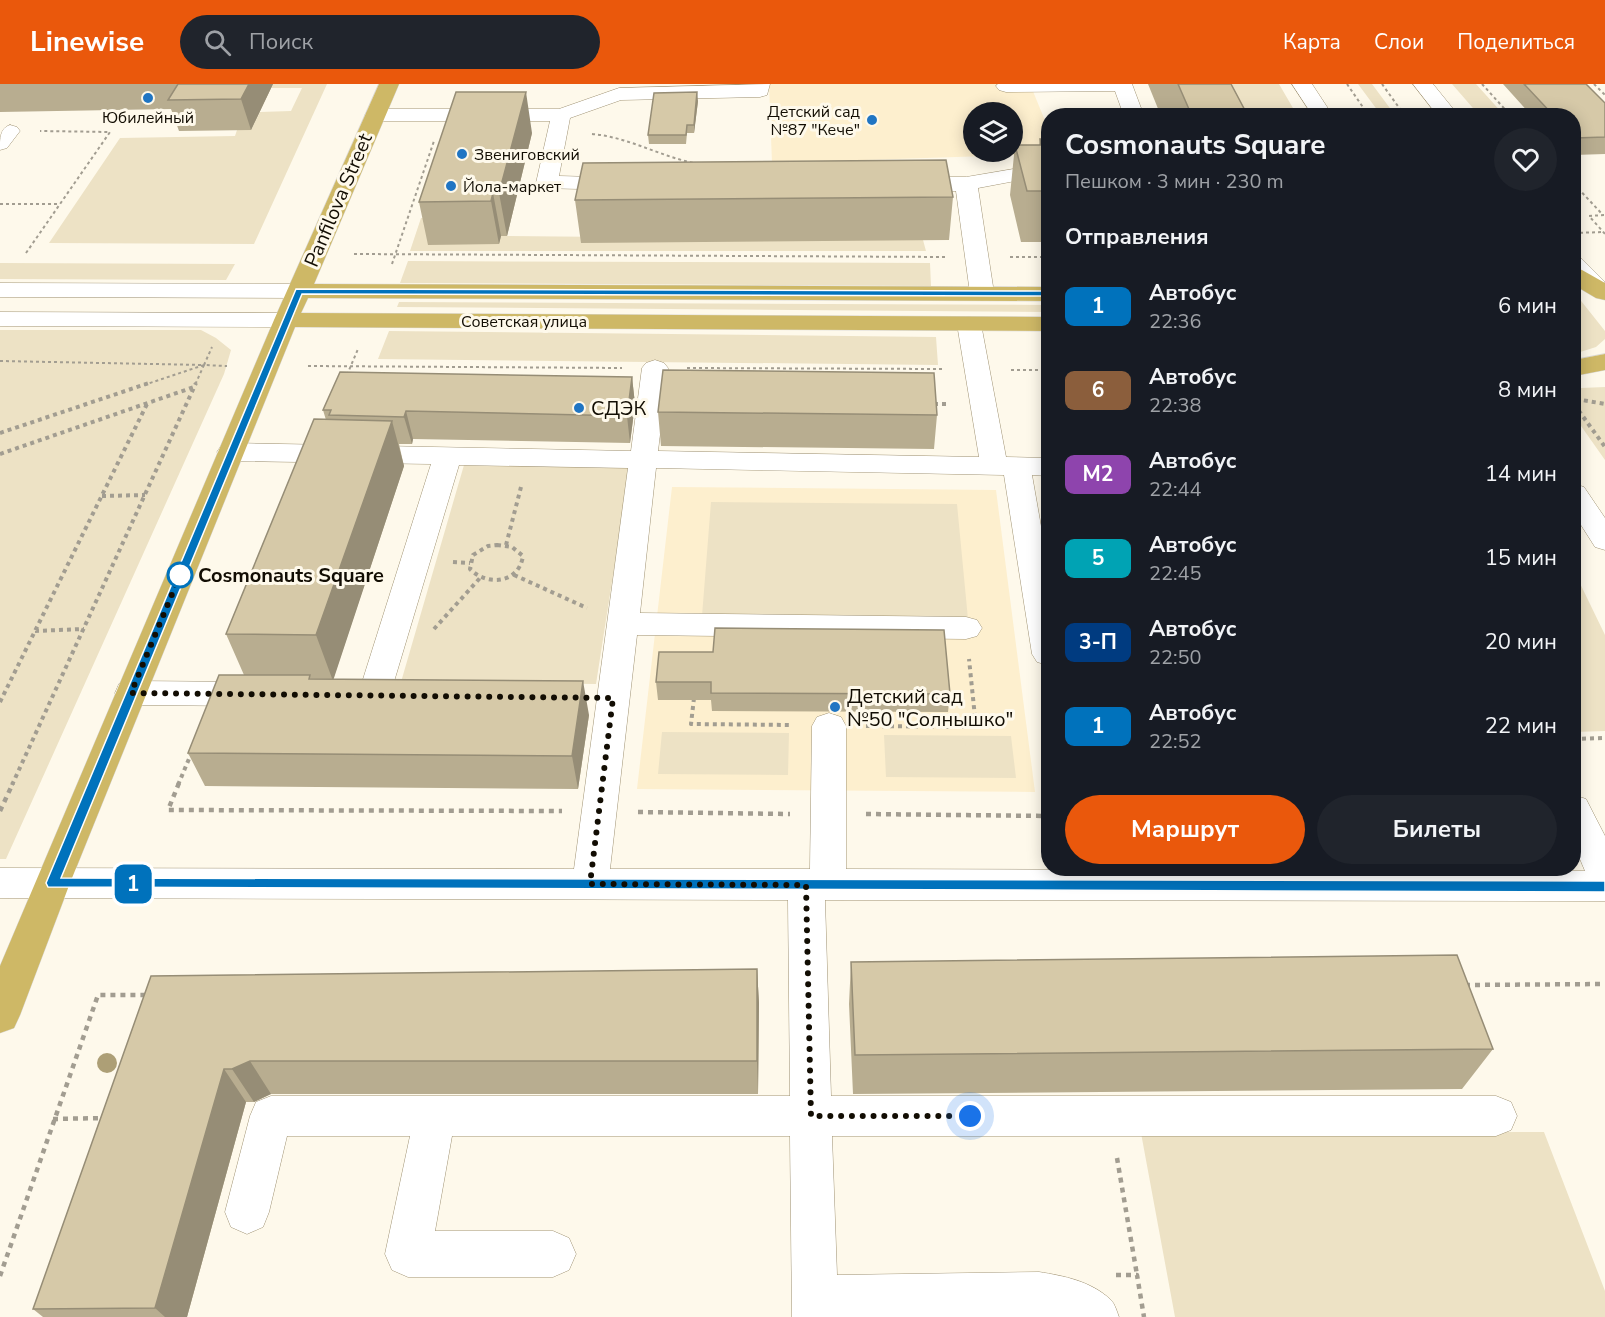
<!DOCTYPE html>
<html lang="ru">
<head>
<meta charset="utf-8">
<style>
  body { margin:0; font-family:"Nunito Sans",sans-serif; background:#20242c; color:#f1f3f6; height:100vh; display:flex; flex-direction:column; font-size:22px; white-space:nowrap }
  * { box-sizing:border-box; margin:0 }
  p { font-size:20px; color:#9ea1a6 }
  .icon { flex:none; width:33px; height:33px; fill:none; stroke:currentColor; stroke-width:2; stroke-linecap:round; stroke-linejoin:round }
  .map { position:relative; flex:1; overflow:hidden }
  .drawer { position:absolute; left:1041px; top:24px; width:540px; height:768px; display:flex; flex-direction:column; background:#171b24; border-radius:24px; box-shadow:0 3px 15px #0003 }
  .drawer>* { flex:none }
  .badge { padding:0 12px; border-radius:9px; font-size:21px; line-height:39px }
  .tools { position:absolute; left:963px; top:18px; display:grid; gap:12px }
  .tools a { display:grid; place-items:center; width:60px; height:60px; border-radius:50%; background:#171b24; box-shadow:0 3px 15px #0003; font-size:30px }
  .you { position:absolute; width:30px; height:30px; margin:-15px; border:4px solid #fff; border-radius:50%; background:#1a73e8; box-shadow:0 0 0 9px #1a73e833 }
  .map>.badge { position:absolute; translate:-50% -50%; box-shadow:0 0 0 3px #fff }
  h2 { padding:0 24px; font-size:22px; line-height:54px }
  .round { display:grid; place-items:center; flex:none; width:63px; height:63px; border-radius:32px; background:#20242c }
  .summary { display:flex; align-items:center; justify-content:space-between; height:102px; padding:0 24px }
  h1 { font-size:28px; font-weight:700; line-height:45px }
  .primary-button { display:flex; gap:12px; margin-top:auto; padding:12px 24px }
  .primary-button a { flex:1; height:69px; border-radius:36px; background:#ea580c; color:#fff; font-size:24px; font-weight:700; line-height:69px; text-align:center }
  .primary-button a+a { background:#20242c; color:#f1f3f6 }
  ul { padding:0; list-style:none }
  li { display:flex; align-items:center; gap:18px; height:84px; padding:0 24px }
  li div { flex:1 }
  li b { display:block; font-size:22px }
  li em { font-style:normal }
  li .badge { min-width:66px; font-weight:700; text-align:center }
  header { display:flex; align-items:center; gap:36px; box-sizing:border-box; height:84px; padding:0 30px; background:#ea580c; color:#fff }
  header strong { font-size:28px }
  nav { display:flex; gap:33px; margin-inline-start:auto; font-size:21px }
  .search { width:420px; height:54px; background:#20242c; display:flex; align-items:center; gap:15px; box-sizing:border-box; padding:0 21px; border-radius:33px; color:#9ea1a6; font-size:22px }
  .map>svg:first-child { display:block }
  .built { fill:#fdefce; fill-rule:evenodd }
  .green { fill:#ede2c5 }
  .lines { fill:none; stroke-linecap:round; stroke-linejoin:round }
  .minor-casing { stroke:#a09374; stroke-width:1 }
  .major-casing { stroke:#d9d8d7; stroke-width:1 }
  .path-far2 { stroke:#a29d91; stroke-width:2; stroke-dasharray:3 3; stroke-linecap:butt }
  .path-far1 { stroke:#a29d91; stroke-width:4; stroke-dasharray:4 4; stroke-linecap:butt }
  .path { stroke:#a29d91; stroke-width:4.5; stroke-dasharray:5 5; stroke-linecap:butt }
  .minor { fill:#fff; fill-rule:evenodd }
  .major { fill:#ceb866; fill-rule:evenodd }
  .tree { fill:#ad9f76 }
  .wall { fill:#b8ad90 }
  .shaded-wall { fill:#968d76 }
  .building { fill:#d6c9a8; stroke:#968d76; stroke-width:1.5 }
  .line { fill:#0072bc; stroke:#fff; stroke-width:1.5 }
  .walk { stroke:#120d03; stroke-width:6; stroke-dasharray:0 10.8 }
  .poi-dot { fill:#2075c3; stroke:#fef9eb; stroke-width:2 }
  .stop-dot { fill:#fff; stroke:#0072bc; stroke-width:3 }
  .labels { text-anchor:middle; stroke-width:6; stroke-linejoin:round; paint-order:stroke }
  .far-poi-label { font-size:16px; fill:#120d03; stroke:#fef9eb; text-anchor:start }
  .far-street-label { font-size:16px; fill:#120d03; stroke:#fef9eb }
  .street-label { font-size:20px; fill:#120d03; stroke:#fef9eb }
  .poi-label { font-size:20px; fill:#120d03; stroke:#fef9eb; text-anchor:start }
  .stop-label { font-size:20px; font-weight:bold; fill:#120d03; stroke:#fef9eb; text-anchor:start }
</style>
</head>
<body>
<header>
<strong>Linewise</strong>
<div class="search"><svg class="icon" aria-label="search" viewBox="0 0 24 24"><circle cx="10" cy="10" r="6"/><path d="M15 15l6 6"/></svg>Поиск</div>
<nav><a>Карта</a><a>Слои</a><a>Поделиться</a></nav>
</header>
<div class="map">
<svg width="1605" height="1233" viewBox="0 0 1605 1233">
  <rect width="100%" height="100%" fill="#fef9eb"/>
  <path class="built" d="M769,0H1030L1048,44V70L772,79ZM974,28H1012V68H974Z
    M672,403L996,406L1035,708L637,705Z"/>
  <path class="green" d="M273,0H327L254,160L49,159L120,54L235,52L237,46H251L260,28L291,27L302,4H271Z
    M1226,0H1279L1297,31H1243Z
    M1358,0H1372L1395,31H1381Z
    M1452,0H1476L1504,31H1479Z
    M421,134H437L501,152L923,156L926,167H410Z
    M408,177L930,179L931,202L400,199Z
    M0,179L235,180L226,196L0,195Z
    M1574,208L1605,247V255L1596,263L1574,270Z
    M399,218L1048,221V228L397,223Z
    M0,246H201L216,254L231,266L224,290L6,775H0Z
    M389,247L936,253L938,281L378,275Z
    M1605,303V376L1574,332V307L1581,304Z
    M464,381L630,382L596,600L401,598Z
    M711,418L957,420L968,535L702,532Z
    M1574,487L1605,551V647L1574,648Z
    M662,648L789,649L788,691L658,690Z
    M884,651L1011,652L1016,694L886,693Z
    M1544,1048L1605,1207V1233H1175L1141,1049Z"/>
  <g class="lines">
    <g class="minor-casing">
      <path id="minor" d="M770,0L767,11L760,13L621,16L570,34L559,92L630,94L633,99L630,104L622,106L539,104L536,99L550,37H375L368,35L365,31L368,27L375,25H559L619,4Z
        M998,0H1132L1144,32H1124L1115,7L1006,8L999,6L996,2Z
        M1292,0H1312L1333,32H1313Z
        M1413,0H1433L1459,32H1438Z
        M10,41L17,43L20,47L7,64L0,66C0,54 0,44 10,41Z
        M1031,82H1048V94H1031L978,104L994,209L991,214L982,216L973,214L970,209L956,107H905L897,105L894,100L897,95L905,93H966Z
        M1574,173L1582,175L1604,197V207C1589,211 1584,203 1574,193Z
        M0,199L299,200L308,202L311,207L308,212L299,214L0,213Z
        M0,228L286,229L295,231L298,236L295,241L286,243L0,242Z
        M969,233L978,235L981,240L1006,373L1048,374V392L1032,391L1048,482V581L1037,578L1032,570L1004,391L656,384L640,529L966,533L977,536L982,544L977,552L966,555L637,551L610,785H810L812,642L817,633L829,629L841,633L846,642V785L1585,787L1574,761V711L1586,715L1605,752V817L825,816L831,1012H1496L1511,1018L1517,1032L1511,1046L1496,1052H832L837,1191L1039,1188C1064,1192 1091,1197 1111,1216C1115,1220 1117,1228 1119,1233H792L790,1052H452L435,1147H553L569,1154L576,1170L569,1186L553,1193H408L392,1186L385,1170L410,1052H287L269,1128L263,1143L247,1150L231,1143L225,1128L250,1032L256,1018L271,1012H790L788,816L0,814V784L574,785L628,384L459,381L390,611L386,620L374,623L362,620L358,611L431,380L231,377L221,374L217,368L221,362L231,359L631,367L642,284L646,279L655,276L664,279L668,284L658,367L979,373L957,240L960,235Z
        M1574,400L1584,403L1605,434V466L1595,463L1574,430Z
        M131,597L255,598L267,601L271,610L267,619L255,622L131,621L119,618L115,609L119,600Z"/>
    </g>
    <g class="major-casing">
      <path id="major" d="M379,0H399L314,200L1048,203V217L308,214L301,229L1048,233V247L295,243L70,799L20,931L14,944L0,949V882L274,236Z
        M1574,184L1582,186L1605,199V216L1596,214L1574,201Z
        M1605,270V286L1574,292V276Z"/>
    </g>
    <path class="path-far2" d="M1347,0L1369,32
      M1382,0L1405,32
      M1482,0L1511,32
      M1594,0L1605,11
      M592,50C628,53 659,72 694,79
      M1574,100L1603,131
      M0,120H59
      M1604,131L1589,132L1605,150
      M1574,149L1603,148
      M26,169L110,48L40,47
      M354,170L946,173
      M1010,173H1048
      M392,180L434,57
      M0,277L204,281L195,301
      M204,281L212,263
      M308,282L622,284
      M687,284L943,285
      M1011,286H1048
      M347,291L358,265
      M144,301L204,281L227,282"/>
    <path class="path-far1" d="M1576,315L1605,320
      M934,320H950
      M1574,320L1605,363
      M0,349L149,299
      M0,370L194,303
      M102,412L145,411
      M497,461L512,463L523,472C519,499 488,503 470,485L473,471L488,462Z
      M506,461L521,403
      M453,478L470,479
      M514,491L587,524
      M434,545L480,494
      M35,547L84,545
      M694,614L691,640L792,641
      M0,618L147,320
      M866,642L976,643L969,575
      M1574,655L1605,654
      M12,701L196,299
      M178,701L191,670"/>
    <path class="path" d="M179,699L168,726L562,727
      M0,727L13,699
      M638,728L790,730
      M866,730L1048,732
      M1465,901L1605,900
      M53,1035L105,1034
      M1117,1074L1137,1191
      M1116,1191H1137L1144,1233
      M0,1192L98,911H146"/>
    <use href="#minor" class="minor"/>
    <use href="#major" class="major"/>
  </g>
  <circle class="tree" cx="107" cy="979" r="10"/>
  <path class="wall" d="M0,0H273L251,46L179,47L171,25L0,28Z
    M1148,0H1231L1248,32H1161Z
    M1503,0H1586L1605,19V70L1574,71V32H1532Z
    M698,17L694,49H687L686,60H649L648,51Z
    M532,49L507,152H501L499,160L428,161L419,118Z
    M1040,55H1048V158H1021L1010,111L1015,61H1039Z
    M953,113L949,156L581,159L575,116Z
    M632,293L635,320L630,359L413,355L412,360H399L404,382L333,595L589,631L578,705L205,702L188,669L244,591L226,550L326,336L323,326Z
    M658,328L937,331L934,365L661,362Z
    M659,568L950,610L948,628L712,627L711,616H658L656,598Z
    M851,878L1493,965L1462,1005L853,1010L849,920Z
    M757,885L759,919L758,1010H271L254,1018H246L187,1233H43L33,1225L151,892Z"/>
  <path class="shaded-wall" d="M249,0H273L251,46L241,15Z
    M526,8L532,49L507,152L499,109Z
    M697,8L698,17L694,49V41Z
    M493,109L501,152L499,160L491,117Z
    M632,293L635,320L630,359L627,332Z
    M406,327L413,355L412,360L404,333Z
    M392,337L404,382L333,597L316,551Z
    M583,597L589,631L578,705L572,672Z
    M757,885L759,919L758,1010L757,977Z
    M250,977L271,1010L254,1018L232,985Z
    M224,985L246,1018L187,1233H165L155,1224Z"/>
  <path class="building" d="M178,0H249L241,15L168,16Z
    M1178,0H1231L1248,32H1192Z
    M1524,0H1586L1605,19V53L1575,54L1574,53V32H1554Z
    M456,8H526L499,109H493L491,117L419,118Z
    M697,8L694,41H687L686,51H648L654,9Z
    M1040,55H1048V107H1027L1015,61H1041Z
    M946,76L953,113L575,116L583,79Z
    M663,286L934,289L937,331L658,328Z
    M340,288L632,293L627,332L406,327L404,333L329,331L331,326H323Z
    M314,335L392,337L316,551L226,550Z
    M715,544L944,546L950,610L711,609V598H656L659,568H713Z
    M219,591H310L309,595L583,597L572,672L188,669Z
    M1457,871L1493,965L855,971L851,878Z
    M757,885V977H250L232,985H224L155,1224L33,1225L151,892Z"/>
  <path class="line" d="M296,205L1048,207L1053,210L1048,212L302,210L61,794L1605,797V808L48,803L46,799Z"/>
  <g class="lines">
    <path class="walk" d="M180,491L131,609L613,614L590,800L806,801L811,1032H970"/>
  </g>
  <g class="poi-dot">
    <circle cx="148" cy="14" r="6"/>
    <circle cx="872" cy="36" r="6"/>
    <circle cx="462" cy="70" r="6"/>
    <circle cx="451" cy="102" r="6"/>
    <circle cx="579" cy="324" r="6"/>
    <circle cx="835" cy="623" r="6"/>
  </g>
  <circle class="stop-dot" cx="180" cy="491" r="12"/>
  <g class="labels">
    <g class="far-poi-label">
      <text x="860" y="33" text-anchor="end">Детский сад<tspan x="860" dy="18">№87 "Кече"</tspan></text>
      <text x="148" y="39" text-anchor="middle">Юбилейный</text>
      <text x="474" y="76">Звениговский</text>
      <text x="463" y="108">Йола-маркет</text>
    </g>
    <g class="far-street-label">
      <text x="524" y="243">Советская улица</text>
    </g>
    <g class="street-label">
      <text transform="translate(338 116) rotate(-67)" y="7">Panfilova Street</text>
    </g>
    <g class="poi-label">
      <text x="591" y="331">СДЭК</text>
      <text x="847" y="619">Детский сад<tspan x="847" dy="23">№50 "Солнышко"</tspan></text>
    </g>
    <g class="stop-label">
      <text x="198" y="498">Cosmonauts Square</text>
    </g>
  </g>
</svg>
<div class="tools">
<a><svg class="icon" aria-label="layers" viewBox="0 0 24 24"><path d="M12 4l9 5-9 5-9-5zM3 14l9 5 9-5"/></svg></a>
</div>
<div class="you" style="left:970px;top:1032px"></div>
<b class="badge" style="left:133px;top:800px;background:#0072bc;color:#fff">1</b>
<section class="drawer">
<div class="summary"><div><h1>Cosmonauts Square</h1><p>Пешком · 3 мин · 230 m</p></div><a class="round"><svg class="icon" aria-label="heart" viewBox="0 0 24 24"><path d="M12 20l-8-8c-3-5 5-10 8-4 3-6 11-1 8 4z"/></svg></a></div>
<h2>Отправления</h2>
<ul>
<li><span class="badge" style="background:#0072bc;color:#fff">1</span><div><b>Автобус</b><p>22:36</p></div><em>6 мин</em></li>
<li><span class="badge" style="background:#8b5e3c;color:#fff">6</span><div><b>Автобус</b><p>22:38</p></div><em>8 мин</em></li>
<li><span class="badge" style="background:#8e44ad;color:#fff">М2</span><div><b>Автобус</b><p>22:44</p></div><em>14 мин</em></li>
<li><span class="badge" style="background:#00a3b4;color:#fff">5</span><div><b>Автобус</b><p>22:45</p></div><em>15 мин</em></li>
<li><span class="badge" style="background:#003b80;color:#fff">3-П</span><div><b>Автобус</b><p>22:50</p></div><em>20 мин</em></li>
<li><span class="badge" style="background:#0072bc;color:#fff">1</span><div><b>Автобус</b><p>22:52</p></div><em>22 мин</em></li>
</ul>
<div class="primary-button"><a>Маршрут</a><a>Билеты</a></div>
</section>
</div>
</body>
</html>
